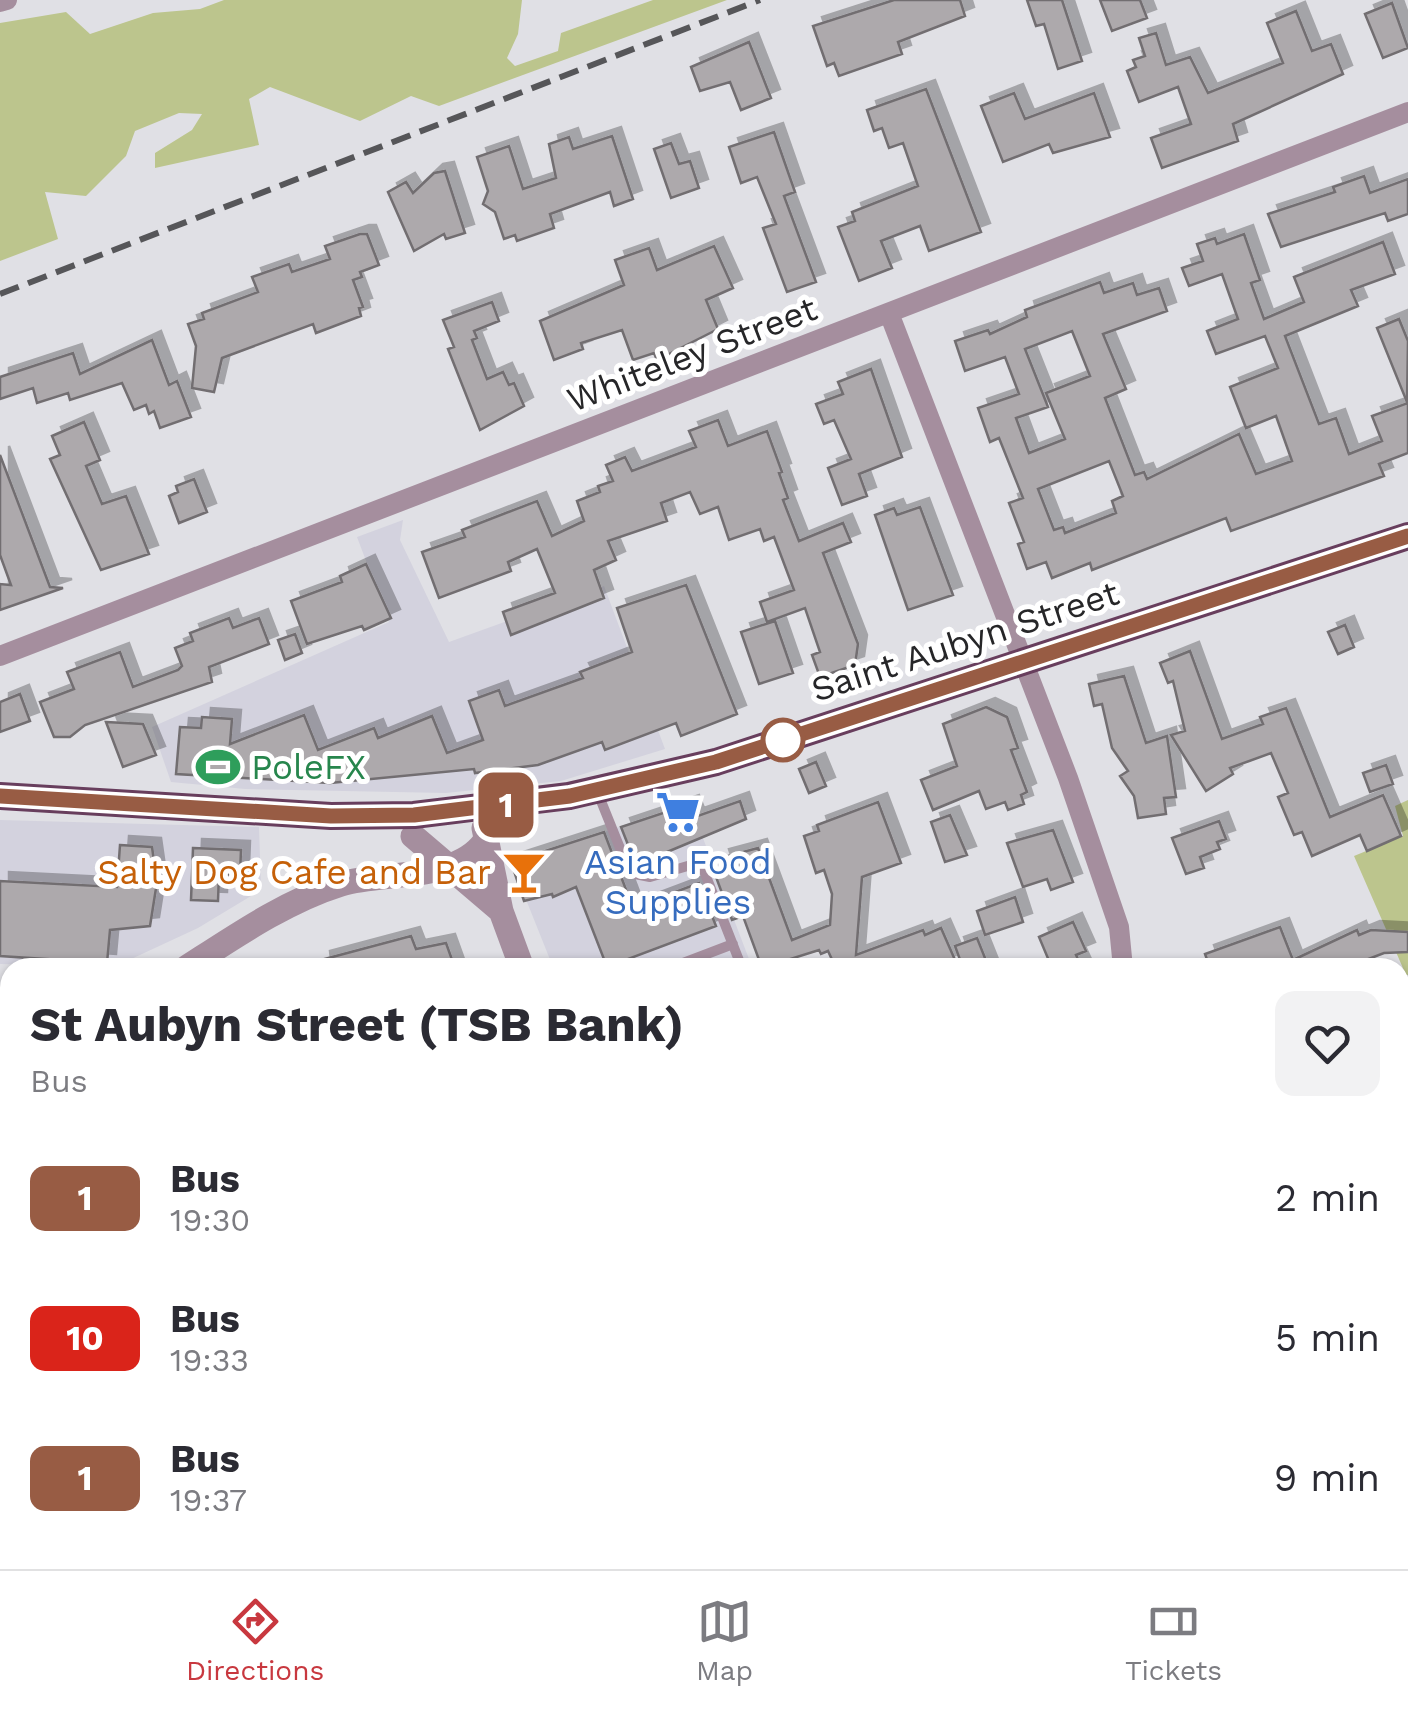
<!DOCTYPE html>
<html lang="en">
<head>
<meta charset="utf-8">
<style>
  body { margin:0; font-family:"Work Sans",sans-serif; background:#f2f2f3; color:#2b2b33; height:100vh; display:flex; flex-direction:column; font-size:38px; white-space:nowrap }
  * { box-sizing:border-box; margin:0 }
  p { font-size:32px; color:#7c7c81 }
  .icon { flex:none; width:55px; height:55px; fill:none; stroke:currentColor; stroke-width:2; stroke-linecap:round; stroke-linejoin:round }
  .map { position:relative; flex:1; overflow:hidden }
  .details { position:absolute; left:0px; top:958px; width:1410px; height:612px; display:flex; flex-direction:column; background:#fff; border-radius:30px 30px 0 0; box-shadow:0 2px 8px #0004 }
  .details>* { flex:none }
  .badge { padding:0 20px; border-radius:15px; font-size:35px; line-height:65px }
  .map>.badge { position:absolute; translate:-50% -50%; box-shadow:0 0 0 5px #fff }
  .round { display:grid; place-items:center; flex:none; width:105px; height:105px; border-radius:20px; background:#f2f2f3 }
  .headline { display:flex; align-items:center; justify-content:space-between; height:170px; padding:0 30px }
  h1 { font-size:48px; font-weight:700; line-height:75px }
  ul { padding:0; list-style:none }
  li { display:flex; align-items:center; gap:30px; height:140px; padding:0 30px }
  li div { flex:1 }
  li b { display:block; font-size:38px }
  li em { font-style:normal }
  li .badge { min-width:110px; font-weight:700; text-align:center }
  .tab-bar { display:flex; justify-content:space-around; align-items:center; height:140px; border-top:2px solid #e1e1e2; background:#fff; font-size:28px; color:#7c7c81 }
  .tab-bar a { display:grid; justify-items:center; gap:5px }
  .tab-bar .active { color:#c8383f }
  .map>svg:first-child { display:block }
  .built { fill:#d3d2de }
  .green { fill:#bcc58d }
  .lines { fill:none; stroke-linecap:round; stroke-linejoin:round }
  .stream { stroke:#6bbbbb; stroke-width:6 }
  .building { fill:#ada9ac; stroke:#726e71; stroke-width:2.5; fill-rule:evenodd; filter:url(#shadow) }
  .service { stroke:#a58e9e; stroke-width:10 }
  .minor { stroke:#a58e9e; stroke-width:20 }
  .tertiary { stroke:#a58e9e; stroke-width:25 }
  .trunk { stroke:#683e5d; stroke-width:28 }
  .rail { stroke:#565659; stroke-width:6; stroke-dasharray:20 10; stroke-linecap:butt }
  .line-casing { stroke:#fff; stroke-width:22 }
  .line { stroke:#985c44; stroke-width:15 }
  .stop-dot { fill:#fff; stroke:#985c44; stroke-width:5 }
  .labels { text-anchor:middle; stroke-width:10; stroke-linejoin:round; paint-order:stroke }
  .street-label { font-size:35px; fill:#262628; stroke:#fff }
  .leisure-label { font-size:35px; fill:#27864d; stroke:#fff; text-anchor:start }
  .shop-label { font-size:35px; fill:#366cbe; stroke:#fff }
  .food-label { font-size:35px; fill:#c56008; stroke:#fff; text-anchor:end }
</style>
</head>
<body>
<div class="map">
<svg width="1408" height="1569" viewBox="0 0 1408 1569">
  <defs>
    <filter id="shadow"><feDropShadow dx="9" dy="-9" stdDeviation="0" flood-color="#0004"/></filter>
  </defs>
  <rect width="100%" height="100%" fill="#e0e0e5"/>
  <path class="built" d="M403,520L400,540L449,642L604,586L665,749L561,781L446,793L245,789L171,782L152,727L389,622L357,537Z
    M690,804L752,967H553L511,862Z
    M0,820L259,827L261,890L198,928L114,967L0,964Z
    M1082,1560H1199L1206,1569H1086Z"/>
  <path class="green" d="M224,0H522L518,34L507,58L515,66L558,51L561,33L653,0H727L439,106L411,96L360,121L270,87L249,99L259,145L155,168V153L192,130L202,114L179,113L135,131L126,156L86,196L45,192L58,239L0,261V23L66,12L90,34L153,13L200,9Z
    M1408,800V975H1406L1354,856L1403,836L1395,806Z
    M61,1560H499L503,1569H66Z"/>
  <g class="lines">
    <path class="stream" d="M1400,1039L1408,1038
      M1077,1560V1569"/>
  </g>
  <path class="building" d="M894,0H960L965,16L898,42L902,54L839,76L834,63L827,66L813,26Z
    M1027,0H1062L1082,61L1058,69L1044,24L1036,26Z
    M1100,0H1140L1147,18L1112,31Z
    M1392,3L1408,48L1383,58L1365,14Z
    M1296,11L1312,51L1331,44L1343,74L1233,124L1238,141L1162,168L1151,138L1191,124L1178,87L1139,102L1127,71L1136,67L1133,60L1145,56L1139,38L1156,33L1166,65L1190,57L1208,93L1283,63L1267,23Z
    M749,42L771,98L741,110L730,82L700,91L691,67Z
    M926,89L981,232L929,251L920,226L881,241L892,268L859,281L838,227L855,221L852,212L918,186L903,143L889,148L882,128L874,131L867,110Z
    M1014,93L1025,119L1094,93L1110,137L1053,153L1049,144L1003,162L981,106Z
    M774,132L795,192L784,196L816,282L787,292L763,228L776,224L757,177L741,183L729,147Z
    M612,136L633,199L614,206L610,192L550,214L554,228L517,241L515,235L504,239L495,212L483,204L488,191L477,157L509,146L523,189L556,178L549,144L569,137L573,149Z
    M671,143L679,164L690,161L699,188L671,198L654,149Z
    M445,171L465,233L446,239L444,234L414,251L388,192L406,182L413,193L434,173Z
    M1364,176L1370,193L1408,179V214L1388,221L1385,213L1281,247L1268,214L1335,192L1333,187Z
    M360,234H367L379,265L360,272L362,277L353,280L363,307L359,308L361,316L316,333L313,324L222,358L214,392L192,388L196,346L188,324L204,319L202,313L258,292L252,277L289,264L292,272L330,259L325,246Z
    M1244,234L1260,280L1251,283L1264,319L1304,302L1294,277L1383,242L1395,274L1351,290L1358,306L1285,336L1319,424L1336,418L1349,454L1382,441L1372,416L1408,403V453L1379,464L1384,476L1231,531L1226,518L1092,570L1090,563L1052,578L1046,562L1027,569L1018,544L1024,542L1009,503L1023,498L999,438L990,442L978,408L1019,394L1005,357L965,371L955,341L988,330L990,334L1027,317L1025,310L1100,282L1104,293L1133,283L1137,295L1159,288L1167,311L1103,334L1126,389L1105,398L1135,475L1144,472L1147,479L1239,434L1256,474L1292,461L1276,416L1246,428L1230,387L1278,368L1265,336L1216,354L1207,331L1238,319L1222,274L1189,286L1182,268L1203,261L1197,244L1215,238L1217,244ZM1072,331L1090,376L1046,393L1065,439L1029,453L1016,418L1048,407L1025,349ZM1109,461L1123,496L1112,501L1116,513L1065,533L1063,527L1054,530L1038,489Z
    M714,246L733,288L706,300L718,329L657,360L654,353L633,360L622,330L581,343L583,349L554,360L540,321L624,285L615,260L649,248L657,270Z
    M492,302L499,321L474,331L477,338L472,340L487,379L503,372L509,385L514,383L524,406L480,430L448,349L454,347L443,320Z
    M1399,319L1408,341L1407,402L1377,328Z
    M152,340L169,385L177,381L191,417L160,428L154,411L149,414L146,405L134,410L122,383L70,400L68,393L37,403L33,388L0,399V377L73,353L80,374Z
    M871,369L902,457L859,474L867,496L842,505L828,468L851,459L834,420L824,424L816,404L843,394L838,382Z
    M718,420L728,446L767,431L782,472L779,473L788,498L783,500L799,541L843,523L851,542L823,553L858,644L855,665L820,677L812,655L820,652L805,608L767,622L760,602L794,590L774,537L764,541L760,529L729,540L718,507L700,514L690,492L661,503L667,521L608,541L616,560L594,570L604,598L511,635L503,612L555,593L537,549L508,562L511,571L439,598L422,552L465,537L462,530L537,501L552,536L584,521L577,501L600,492L598,486L613,481L606,465L625,457L632,471L696,447L689,431Z
    M84,422L100,460L86,466L102,504L126,496L149,554L101,570L50,459L60,455L52,436Z
    M0,455L50,587L63,588L0,610V584L11,585L0,555Z
    M194,479L207,512L179,523L169,496L178,492L176,486Z
    M920,507L953,595L908,610L875,515L894,508L897,515Z
    M366,564L391,618L364,630L362,626L307,644L291,601L342,582L340,576Z
    M686,585L737,714L681,736L676,723L605,750L602,742L538,765L475,773L474,769L330,783L176,774L180,727L201,728L202,717L232,719L230,744L304,715L318,750L374,728L378,738L432,716L447,753L483,740L469,701L499,690L505,706L583,678L580,672L632,652L617,608Z
    M229,618L233,628L259,618L269,644L209,667L212,682L85,725L70,737H54L40,702L74,689L67,672L120,652L133,687L178,670L182,666L175,648L193,641L190,633Z
    M775,621L793,673L759,684L741,632Z
    M1345,625L1354,647L1338,654L1328,632Z
    M295,634L302,653L285,660L278,640Z
    M1190,651L1222,739L1263,724L1260,717L1286,708L1330,817L1383,795L1401,836L1367,851L1360,835L1312,856L1302,832L1294,835L1278,797L1288,793L1271,753L1230,768L1233,774L1206,791L1171,735L1185,731L1173,681L1168,683L1160,663Z
    M1124,676L1146,743L1167,736L1176,797L1164,798L1166,814L1138,818L1134,796L1120,776L1128,771L1112,748L1102,704L1094,706L1089,684Z
    M20,694L30,721L0,732V702Z
    M986,707L1007,717L1018,748L1011,750L1027,792L1021,795L1024,804L1008,810L1005,802L986,809L979,791L933,810L921,780L957,766L943,724Z
    M106,722L143,724L156,755L123,767Z
    M816,762L826,786L809,793L799,769Z
    M1386,765L1393,784L1370,792L1363,773Z
    M740,801L746,819L636,865L621,827L690,804L695,817Z
    M878,802L901,863L862,877L856,955L923,930L925,935L941,928L955,960L938,968H826L834,964L828,951L821,954L819,950L762,968L743,916L732,920L716,877L725,873L720,858L758,848L792,940L830,925L832,894L824,870L816,873L804,836L819,831L817,825Z
    M950,815L967,855L945,862L931,822Z
    M1219,821L1226,839L1217,842L1220,849L1200,857L1204,868L1186,874L1172,838Z
    M1053,830L1073,882L1051,890L1047,879L1023,887L1007,843Z
    M604,832L633,908L699,883L716,926L607,967L576,887L553,897L552,894L524,901L511,862Z
    M120,845L152,847L157,882L150,926L110,930L107,963L0,956V881L117,887Z
    M193,848L241,850L240,875L219,874L218,901L191,900Z
    M1015,897L1023,922L985,935L977,911Z
    M1073,922L1086,951L1076,955L1082,968H1052L1039,937Z
    M1280,927L1293,960L1357,930L1359,935L1371,930L1408,932V952L1384,953L1345,968H1210L1205,954Z
    M411,936L416,949L446,943L455,968H322L321,960Z
    M977,938L989,968H963L955,946Z"/>
  <g class="lines">
    <path class="service" d="M597,791L630,873L650,877L691,865L704,871L742,968
      M670,968L733,944"/>
    <path class="minor" d="M0,2L7,0
      M889,313L1068,778L1119,927L1123,968
      M0,656L1408,112
      M0,1269L10,1274
      M1400,1315H1408"/>
    <path class="tertiary" d="M484,828L501,911L522,968
      M413,836L501,911
      M186,968C234,937 286,901 341,884C384,871 457,882 485,841
      M0,1166L10,1151
      M748,1560L752,1569"/>
    <path class="trunk" d="M0,796L331,816L414,815L569,796L716,762L1408,536"/>
    <path class="rail" d="M0,294L760,0"/>
  </g>
  <g class="lines">
    <g class="line-casing">
      <path id="line" d="M0,796L331,816L414,815L570,796L716,762L1408,536"/>
    </g>
    <use href="#line" class="line"/>
  </g>
  <defs>
    <g id="stadium-bare" transform="scale(3.45)"><path d="M0-5a6.5 5 0 1 0 0 10a6.5 5 0 1 0 0-10ZM-3.5-1.8h7v3.6h-7Z" fill="#2e9e5b" stroke="#fff" stroke-width="2.5" paint-order="stroke"/></g>
    <g id="supermarket-bare" transform="scale(3.45)"><path d="M-6-5.5h2.5l.6 2H6L4.5 2H-2.5L-4.4-4H-6ZM-1.5 3.2a1.3 1.3 0 1 0 .1 0ZM3 3.2a1.3 1.3 0 1 0 .1 0Z" fill="#3f7fe0" stroke="#fff" stroke-width="2.5" paint-order="stroke"/></g>
    <g id="bar-bare" transform="scale(3.45)"><path d="M-6-5H6L.8 .8V4.5H3.5V6h-7V4.5H-.8V.8Z" fill="#e8710a" stroke="#fff" stroke-width="2.5" paint-order="stroke"/></g>
  </defs>
  <g fill-rule="evenodd">
    <use href="#stadium-bare" x="218" y="767"/>
    <use href="#supermarket-bare" x="678" y="812"/>
    <use href="#bar-bare" x="524" y="872"/>
  </g>
  <circle class="stop-dot" cx="783" cy="740" r="20"/>
  <g class="labels">
    <g class="street-label">
      <text transform="translate(692 354) rotate(-21)" y="12">Whiteley Street</text>
      <text transform="translate(965 641) rotate(-18)" y="12">Saint Aubyn Street</text>
    </g>
    <g class="leisure-label">
      <text x="251" y="779">PoleFX</text>
    </g>
    <g class="shop-label">
      <text x="678" y="874">Asian Food<tspan x="678" dy="40">Supplies</tspan></text>
    </g>
    <g class="food-label">
      <text x="491" y="884">Salty Dog Cafe and Bar</text>
    </g>
  </g>
</svg>
<b class="badge" style="left:506px;top:805px;background:#985c44;color:#fff">1</b>
<section class="details">
<div class="headline"><div><h1>St Aubyn Street (TSB Bank)</h1><p>Bus</p></div><a class="round"><svg class="icon" aria-label="heart" viewBox="0 0 24 24"><path d="M12 20l-8-8c-3-5 5-10 8-4 3-6 11-1 8 4z"/></svg></a></div>
<ul>
<li><span class="badge" style="background:#985c44;color:#fff">1</span><div><b>Bus</b><p>19:30</p></div><em>2 min</em></li>
<li><span class="badge" style="background:#da241a;color:#fff">10</span><div><b>Bus</b><p>19:33</p></div><em>5 min</em></li>
<li><span class="badge" style="background:#985c44;color:#fff">1</span><div><b>Bus</b><p>19:37</p></div><em>9 min</em></li>
</ul>
</section>
</div>
<nav class="tab-bar">
<a class="active"><svg class="icon" aria-label="directions" viewBox="0 0 24 24"><path d="M12 3l9 9-9 9-9-9zM9 14v-3h6M13 9l2 2-2 2"/></svg>Directions</a>
<a><svg class="icon" aria-label="map" viewBox="0 0 24 24"><path d="M3 6l6-2 6 2 6-2v14l-6 2-6-2-6 2zM9 4v14M15 6v14"/></svg>Map</a>
<a><svg class="icon" aria-label="tickets" viewBox="0 0 24 24"><path d="M3 7h18v10H3zM15 7v10"/></svg>Tickets</a>
</nav>
</body>
</html>
